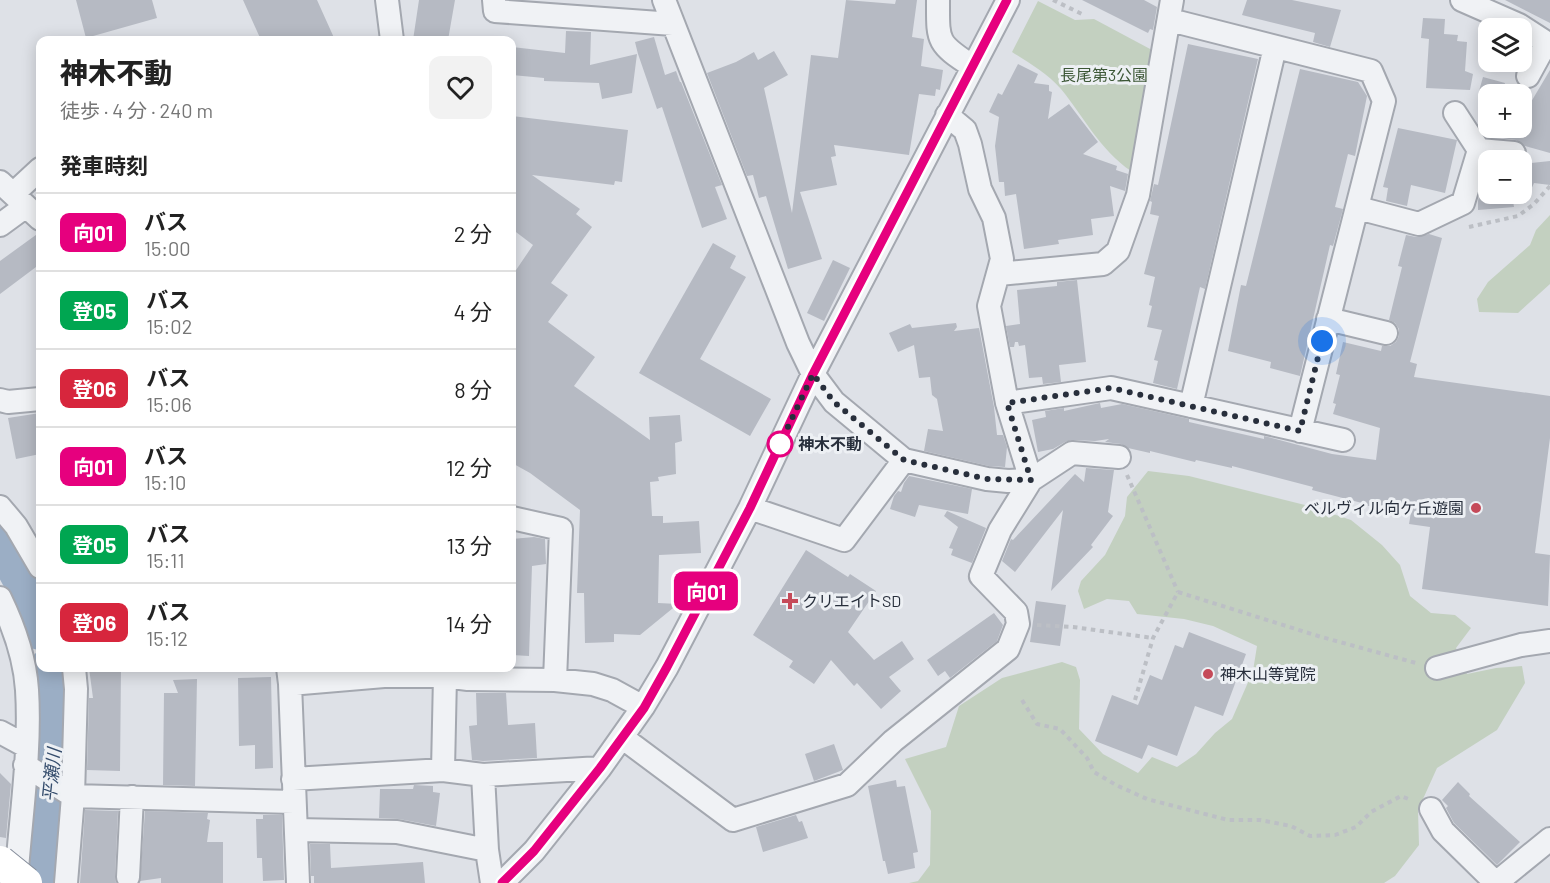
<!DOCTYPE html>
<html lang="ja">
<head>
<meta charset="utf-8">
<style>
  body { margin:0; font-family:Barlow,"Noto Sans JP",sans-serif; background:#f2f2f2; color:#222; height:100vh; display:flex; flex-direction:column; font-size:22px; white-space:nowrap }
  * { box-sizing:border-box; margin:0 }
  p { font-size:20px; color:#767676 }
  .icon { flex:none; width:33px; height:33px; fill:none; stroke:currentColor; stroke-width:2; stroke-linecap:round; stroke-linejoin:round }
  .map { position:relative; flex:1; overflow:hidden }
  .panel { position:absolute; left:36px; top:36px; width:480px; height:636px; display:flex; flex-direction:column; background:#fff; border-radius:12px; box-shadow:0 3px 15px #0003 }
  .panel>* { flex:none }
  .badge { padding:0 12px; border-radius:9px; font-size:21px; line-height:39px }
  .controls { position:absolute; left:1478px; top:18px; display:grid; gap:12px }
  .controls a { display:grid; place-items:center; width:54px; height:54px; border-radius:12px; background:#fff; box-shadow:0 3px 15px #0003; font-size:30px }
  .you { position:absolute; width:30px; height:30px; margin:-15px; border:4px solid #fff; border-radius:50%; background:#1a73e8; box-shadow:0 0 0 9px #1a73e833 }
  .map>.badge { position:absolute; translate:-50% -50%; box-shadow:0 0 0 3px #fff }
  h2 { padding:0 24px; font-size:22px; line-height:54px }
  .round { display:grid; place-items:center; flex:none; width:63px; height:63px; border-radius:12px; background:#f2f2f2 }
  .headline { display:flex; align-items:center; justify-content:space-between; height:102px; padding:0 24px }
  h1 { font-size:28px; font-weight:800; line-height:45px }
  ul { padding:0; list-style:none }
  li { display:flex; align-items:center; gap:18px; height:78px; padding:0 24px; border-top:2px solid #e0e0e0 }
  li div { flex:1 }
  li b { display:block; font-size:22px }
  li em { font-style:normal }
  li .badge { min-width:66px; font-weight:700; text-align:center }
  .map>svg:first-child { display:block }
  .green { fill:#c3d0c0 }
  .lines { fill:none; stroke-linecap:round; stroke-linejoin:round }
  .river { stroke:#9baec5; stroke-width:40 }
  .building { fill:#b6bac3 }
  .minor-casing { stroke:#a4a8b0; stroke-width:26 }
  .path { stroke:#bcbfc5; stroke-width:4; stroke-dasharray:4.5 4.5; stroke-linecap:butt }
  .minor { stroke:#f0f2f5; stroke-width:22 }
  .highway-bridge-casing { stroke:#868e9c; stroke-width:34; stroke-linecap:butt }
  .highway-bridge { stroke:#fff; stroke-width:32 }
  .line-casing { stroke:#fff; stroke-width:14 }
  .line { stroke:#e6007e; stroke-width:9 }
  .walk { stroke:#282f3c; stroke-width:6; stroke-dasharray:0 10.8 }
  .stop-dot { fill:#fff; stroke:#e6007e; stroke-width:3 }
  .poi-dot { fill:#c54a59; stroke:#edf0f4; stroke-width:2 }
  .labels { text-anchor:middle; stroke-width:6; stroke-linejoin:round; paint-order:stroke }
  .park-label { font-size:16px; fill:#3c5736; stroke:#edf0f4 }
  .stop-label { font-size:16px; font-weight:bold; fill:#282f3c; stroke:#edf0f4; text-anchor:start }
  .poi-label { font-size:16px; fill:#282f3c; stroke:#edf0f4; text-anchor:start }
  .water-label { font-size:18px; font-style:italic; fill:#354d6d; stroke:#edf0f4 }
</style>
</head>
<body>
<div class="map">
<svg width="1550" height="883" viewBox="0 0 1550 883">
  <rect width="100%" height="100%" fill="#dee1e7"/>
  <path class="green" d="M1038,1L1075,20L1094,19L1152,50L1131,171C1100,150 1084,117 1061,89C1047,73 1029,63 1012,52Z
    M1550,215V284L1518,313L1479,312L1477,299L1488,282L1530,245L1536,230Z
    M1148,471L1189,476L1309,506L1351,520L1382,545L1400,565L1410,596L1431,613L1455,615L1471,628L1456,648L1467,674L1496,668L1522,666L1525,683L1497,730L1437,768L1418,810L1419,845L1395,876L1384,883H909L918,881L930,865L931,811L905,759L946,747L959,706L1002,678L1062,662L1076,667L1080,680L1079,729L1103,754L1138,773L1152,757L1177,767L1196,754L1215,733L1232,719L1253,671L1257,646L1213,626L1184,619L1137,614L1129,601L1107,599L1084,609L1078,591L1081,581L1105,555L1125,516L1127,497Z"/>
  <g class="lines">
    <path class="river" d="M0,545C20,568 34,600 40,630
      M41,883L57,730L49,668"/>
  </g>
  <path class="building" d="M76,0H152L157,18L86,38Z
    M243,0H317L335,40H261Z
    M419,0H455L448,40H413Z
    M846,0L895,4L896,0H917L912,37L924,39L921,66L943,70L940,90L936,89L935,96L919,94L909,155L834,145L836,156L831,157L837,185L800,192L822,259L788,269L766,196L759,198L753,175L747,176L707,73L736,62L754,52L758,60L774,51L788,75L764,88L792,213L811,55L838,58Z
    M1082,0H1144L1157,7L1153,30L1150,29L1148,33Z
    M1247,0H1292L1341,10L1330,47L1313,42L1315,33L1242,15Z
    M1505,0H1550V23Z
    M1423,18L1445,19L1444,34L1458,35L1457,41L1467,42L1465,71L1473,74L1470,90L1426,88L1429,39L1421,38Z
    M566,31L591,32L590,65L637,54L632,93L602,99L599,83L544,81V78L512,75V47L565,53Z
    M654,37L665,75L676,71L680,82H681L722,185L715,187L727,219L702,228L662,107L657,109L638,54L635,42Z
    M1188,44L1258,59L1205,289L1200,287L1177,389L1153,383L1158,361L1154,360L1162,330L1147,327L1152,306L1149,305L1155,277L1144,274L1159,216L1150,214L1152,202L1150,201L1154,184L1158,185Z
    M1018,64L1038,74L1034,83L1049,85V91L1052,92L1048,119L1069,104L1098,142L1083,154L1117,166L1116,170L1128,174L1125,191L1110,186L1114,216L1091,219L1093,235L1058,240L1059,244L1024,249L1016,194L1005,196L1004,182H999L995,146L999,117L989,112L998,93L1002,95Z
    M1300,69L1358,82L1367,96L1355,156L1348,154L1335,207L1343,209L1333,246L1330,245L1300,376L1270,368L1271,362L1228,351L1241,285L1246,286Z
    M1550,70V153L1525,146L1516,140L1495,137L1498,128H1521V99L1531,102Z
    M1483,77L1505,83L1502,94H1505H1488V110L1481,108L1479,91Z
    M512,116L628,130L622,182L615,181L614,185L532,175L580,209L576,214L592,227L551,283L568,295L548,322L595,357L574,386L650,440L649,417L680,415L682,441L675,443L676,474L658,477L659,481L650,482L652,516H663V523L699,521L701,553L659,555L658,603L678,604L640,635L614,634V642L585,643L584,593H577L580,510L530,473L512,463V276L533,245L512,229Z
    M1398,128L1457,140L1445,193L1411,185L1407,206L1386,201L1388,188L1383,187Z
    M1550,161V185L1534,183L1529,194L1521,193V164Z
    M1488,167V194H1512L1514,207L1478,210V201L1480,192L1488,191L1486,173Z
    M40,232V264L0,294V261Z
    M1429,234L1442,238L1410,362L1417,364L1414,377L1550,396V438L1535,553L1550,555L1548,606L1422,589L1430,527L1409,524L1411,512L1362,505V503L1312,490L1313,487L1232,466V468L1196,460L1195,462L1150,451V453L1128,448L1121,444L1105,442L1109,439L1095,441L1072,440L1065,442L1053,449L1038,452L1032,420L1046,417L1045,411L1064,408V411L1100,403L1101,408L1122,404L1189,419V422L1264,439V436L1332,454L1376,460L1380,428L1333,414L1336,404L1333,403L1340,375L1336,374L1343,342L1381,351L1382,346H1390L1396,342L1399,336V329L1395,323L1389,320L1402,267L1398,266L1406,235L1416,237Z
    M713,243L736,256L730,268L746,277L700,359L771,399L750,436L639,373Z
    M833,260L850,268L824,321L807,313Z
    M1077,280L1086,362L1059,365L1061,382L1043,384L1042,377L1029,378L1025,345L1019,346L1018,342H1015L1014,347H1010L1006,326L1020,324L1017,290L1057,286V282Z
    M956,323L957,327L954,331L979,328L994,407L997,435H1003L1007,447L1005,467L989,466L924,451L928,429L943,431L937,399L932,395L930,377L919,378L914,345L898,352L889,333L910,324L912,328Z
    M40,413V454L16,459L8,418Z
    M1086,468L1114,470L1108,512L1113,516L1091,545L1093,547L1051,591L1063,510L1015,572L1002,561L1011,539L1013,540L1075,474L1084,482Z
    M909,476L972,489L968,514L919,505L915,517L890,509L894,496L898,491L901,492L904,483Z
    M947,511L986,528L972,563L951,555L953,549L949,548L958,527L944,516Z
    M534,537L545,539L546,564L532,566L529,656L512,655V539Z
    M806,550L848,577L850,574L876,591L848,632L874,660L902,641L914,659L889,677L901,691L881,709L857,683L854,686L831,660L814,684L789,667L793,661L753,635Z
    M1036,601L1066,605L1060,646L1030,642Z
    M994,613L1003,625L997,641L950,678L945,671L938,676L927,660Z
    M1189,632L1246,654L1223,716L1195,706L1177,756L1148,745L1142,759L1095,741L1112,695L1138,705L1150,675L1162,680L1175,645L1183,648Z
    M89,668H121L120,771L87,770L89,698H93Z
    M271,677L273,768L255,769V745L239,746L238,678Z
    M197,679L195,786L163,785L164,693H178L173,680Z
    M476,693H506L508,725L535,723L537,758L483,761L472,760L469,726L477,725Z
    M834,744L843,770L814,781L805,754Z
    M0,773L11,784L6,838L0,837Z
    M896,780L897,787L905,786L918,852L913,853L915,868L888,874L885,861H883L868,786Z
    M1458,782L1470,794L1469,796L1520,842L1497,865L1454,823L1446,808L1448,806L1442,800Z
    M414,785L433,786V792L440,793L436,826L399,819L379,818L380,789H413Z
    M85,810L118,811L115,876L116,883H80Z
    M145,811L208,813L207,819L210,820L207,842H223V883H161V878L140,881Z
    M263,815H282L284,880L263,881L262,858H257L256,819H263Z
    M796,815L799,822L802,821L808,838L763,852L756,827Z
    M310,844H330L331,868L423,862L425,883H314V876H311Z"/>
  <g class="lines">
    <g class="minor-casing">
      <path id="minor" d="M387,0L392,40
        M494,0L495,11L673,24
        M664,0L798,343L813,374L834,402L904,460L987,479L1008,481L1031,480L1072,453L1119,457
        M938,0C938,41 936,43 972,66
        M1462,0L1519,25L1550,45
        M1170,20L1371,71L1384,101L1300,431
        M1528,76L1546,43
        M1455,113L1479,150L1514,153
        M0,182L40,219
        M13,194L40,169
        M1358,208L1419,224L1463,203L1479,150
        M0,225L26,206
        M999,274L1103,264L1118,251L1138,195L1172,0
        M1328,319L1386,333
        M0,400L8,402L40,399
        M1007,403L1111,388L1343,440
        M1191,406L1275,47
        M0,507L16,526L40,567
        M750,508L844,540L904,460
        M512,518L561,529L555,680
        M0,598C14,627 25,658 27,690C31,752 20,821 16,883
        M288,668L290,684L298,883
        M1437,668L1521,645L1550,641
        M290,684L384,676H445L468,679L555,680L593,684L612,690L643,707
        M0,732L26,746
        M623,738L733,820L847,785L893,741L1008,649L1018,624L1016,612L981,576L1000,530L1031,480L1007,403L989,306L1002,259L994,218L980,189L970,144L965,130L947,115
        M25,765L73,796L294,802
        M443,770L445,676
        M483,775L487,850
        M293,779L443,770L483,775L600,768
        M1431,809L1443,831L1496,883L1550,839
        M296,830L397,832L487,850L492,883
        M128,877L132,797
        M66,883L73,796L76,689L74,668
        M502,883L534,851L600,768L643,707L667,667L750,508L813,374L1008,0"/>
    </g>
    <path class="path" d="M1053,0L1084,15
      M1469,227L1518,216L1534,204L1550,186
      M1127,475L1178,592
      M1037,625L1073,627L1153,638
      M1022,700L1037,724L1060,729L1087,758L1094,772L1116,785L1147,799L1228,820H1260L1291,826L1310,836L1335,835L1356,827L1371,812L1401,796L1411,800
      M1135,700L1153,638L1178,592L1318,636L1416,663"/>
    <use href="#minor" class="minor"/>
    <g class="highway-bridge-casing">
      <path id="highway-bridge" d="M0,862L26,883"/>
    </g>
    <use href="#highway-bridge" class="highway-bridge"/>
  </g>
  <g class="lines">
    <g class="line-casing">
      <path id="line" d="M502,883L534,851L600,768L644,708L667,667L750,508L813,374L1007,0"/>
    </g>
    <use href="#line" class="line"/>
    <path class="walk" d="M780,444L777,450L813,374L834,402L904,460L987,479L1031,480L1007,403L1111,388L1300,431L1322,341"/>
  </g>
  <circle class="stop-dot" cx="780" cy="444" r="12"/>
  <g class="poi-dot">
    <circle cx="1476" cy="508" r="6"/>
    <path d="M787 592h6v6h6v6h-6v6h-6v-6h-6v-6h6z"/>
    <circle cx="1208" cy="674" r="6"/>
  </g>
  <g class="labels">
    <g class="park-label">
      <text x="1104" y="81">長尾第3公園</text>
    </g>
    <g class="stop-label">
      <text x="798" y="450">神木不動</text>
    </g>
    <g class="poi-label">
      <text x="1464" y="514" text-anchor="end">ベルヴィル向ケ丘遊園</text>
      <text x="802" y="607">クリエイトSD</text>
      <text x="1220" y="680">神木山等覚院</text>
    </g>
    <g class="water-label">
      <text transform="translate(52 775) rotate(-84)" y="6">平瀬川</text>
    </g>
  </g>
</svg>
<div class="controls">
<a><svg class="icon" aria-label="layers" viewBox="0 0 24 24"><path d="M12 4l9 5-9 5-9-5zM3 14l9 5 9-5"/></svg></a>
<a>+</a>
<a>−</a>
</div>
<div class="you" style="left:1322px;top:341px"></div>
<b class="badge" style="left:706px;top:591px;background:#e6007e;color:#fff">向01</b>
<section class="panel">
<div class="headline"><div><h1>神木不動</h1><p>徒歩 · 4 分 · 240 m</p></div><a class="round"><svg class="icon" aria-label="heart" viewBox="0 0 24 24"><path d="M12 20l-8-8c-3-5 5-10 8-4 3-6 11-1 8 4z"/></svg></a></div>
<h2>発車時刻</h2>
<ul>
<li><span class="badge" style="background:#e6007e;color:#fff">向01</span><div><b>バス</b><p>15:00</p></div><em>2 分</em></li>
<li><span class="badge" style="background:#00a651;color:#fff">登05</span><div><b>バス</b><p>15:02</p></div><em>4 分</em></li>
<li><span class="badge" style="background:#d7263d;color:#fff">登06</span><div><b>バス</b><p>15:06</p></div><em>8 分</em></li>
<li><span class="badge" style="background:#e6007e;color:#fff">向01</span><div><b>バス</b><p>15:10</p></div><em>12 分</em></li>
<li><span class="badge" style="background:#00a651;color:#fff">登05</span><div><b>バス</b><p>15:11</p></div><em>13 分</em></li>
<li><span class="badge" style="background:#d7263d;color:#fff">登06</span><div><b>バス</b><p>15:12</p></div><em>14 分</em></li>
</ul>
</section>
</div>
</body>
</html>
